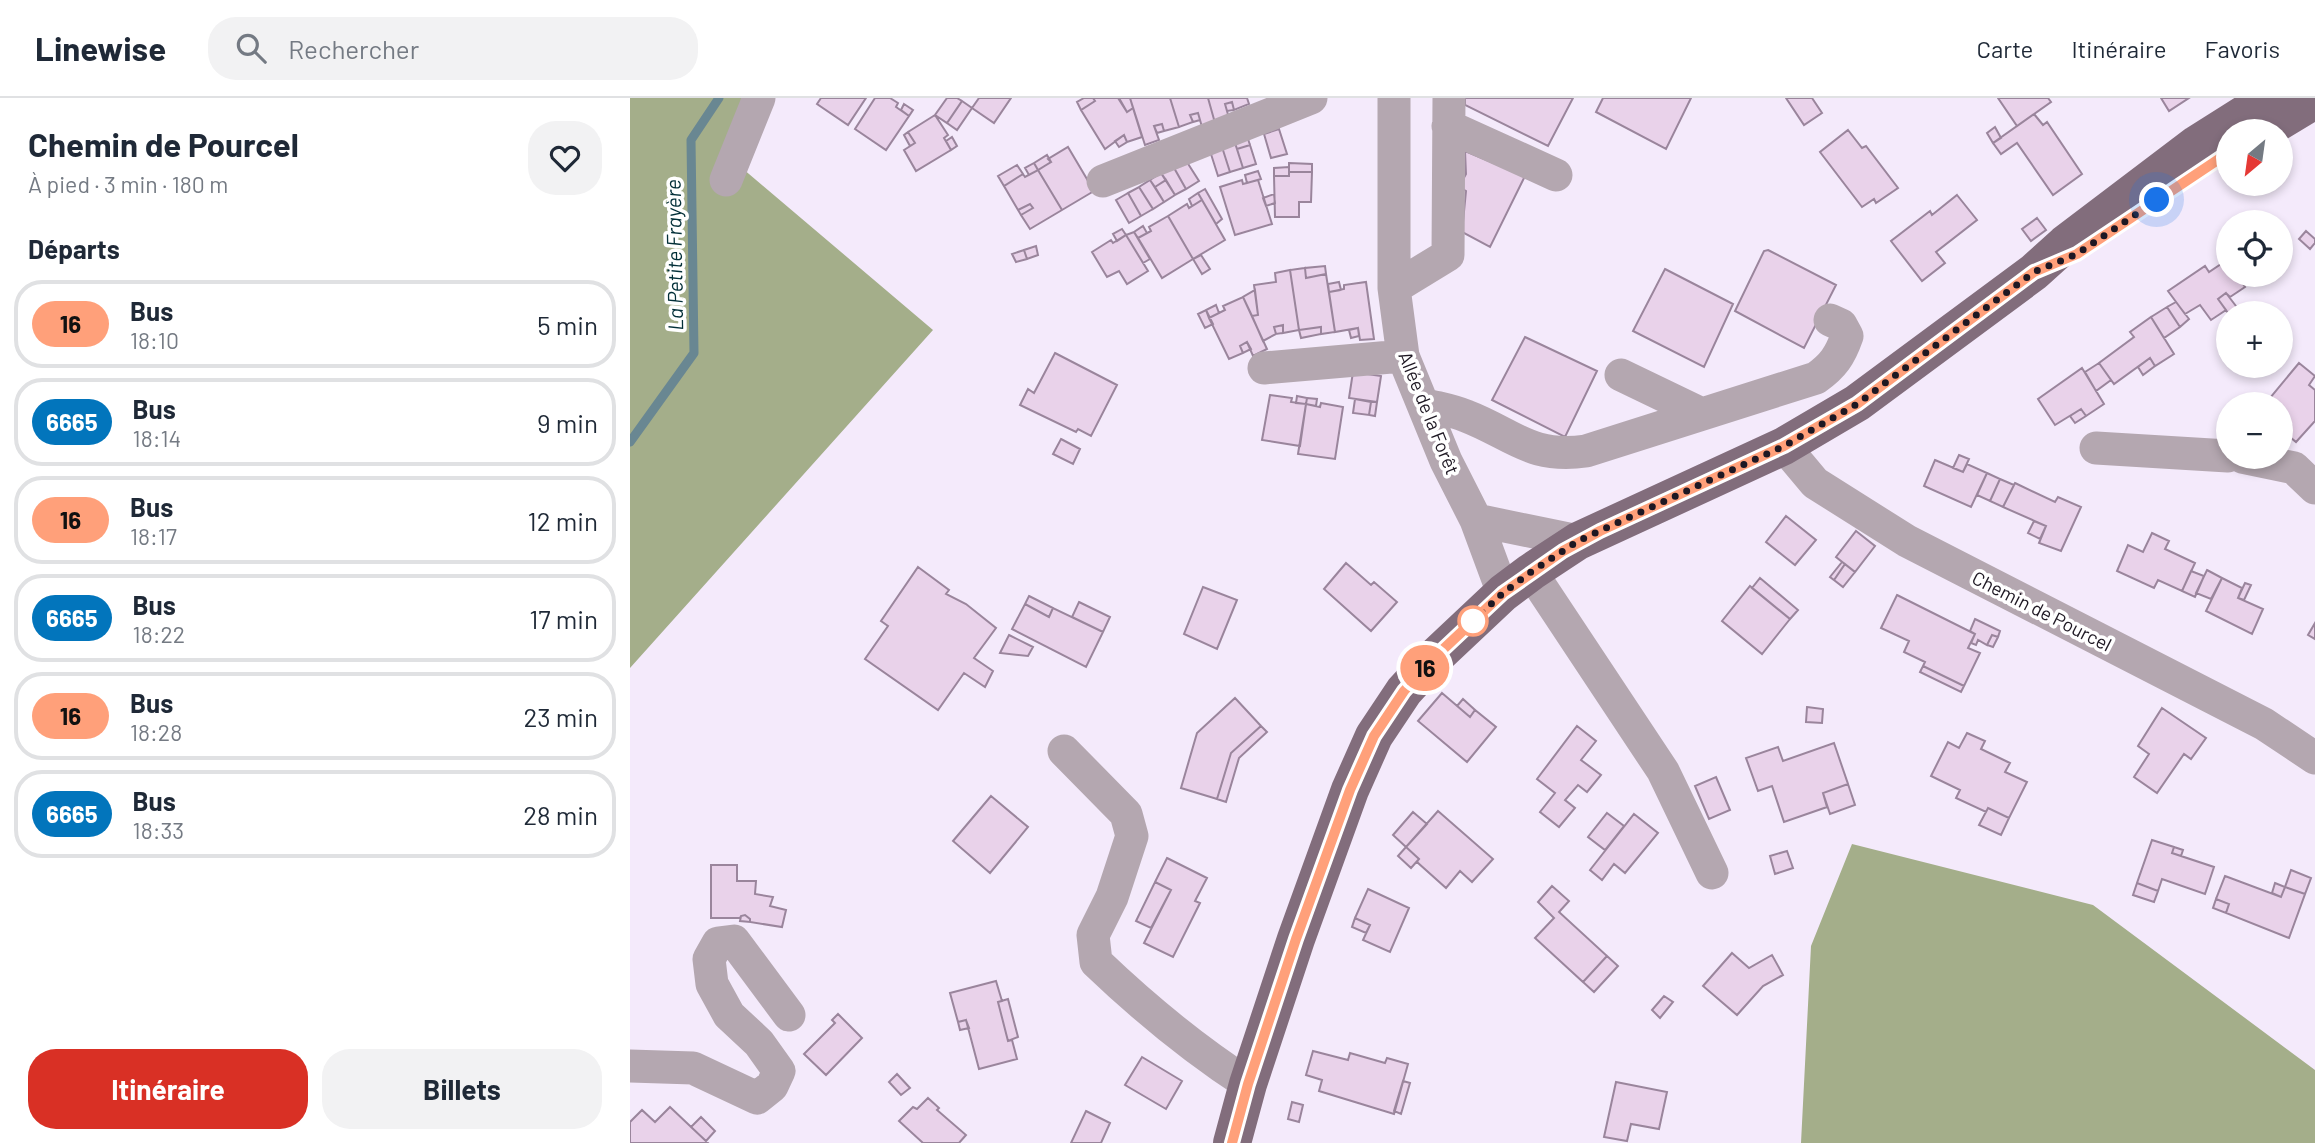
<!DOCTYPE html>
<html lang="fr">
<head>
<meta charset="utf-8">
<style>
  body { margin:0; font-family:Barlow,sans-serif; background:#f2f2f3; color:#1f2937; height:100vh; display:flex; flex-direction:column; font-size:26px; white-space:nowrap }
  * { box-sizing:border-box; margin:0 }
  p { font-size:23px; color:#747a83 }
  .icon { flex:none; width:38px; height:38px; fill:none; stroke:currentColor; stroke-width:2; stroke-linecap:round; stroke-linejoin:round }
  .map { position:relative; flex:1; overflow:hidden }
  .panel { display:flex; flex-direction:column; background:#fff; width:630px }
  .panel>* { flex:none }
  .badge { padding:0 14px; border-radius:23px; font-size:24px; line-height:46px }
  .needle { width:46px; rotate:209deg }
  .controls { position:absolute; left:1586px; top:21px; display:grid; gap:14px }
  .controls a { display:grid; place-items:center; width:77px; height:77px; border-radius:50%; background:#fff; box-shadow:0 4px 10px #0003; font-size:35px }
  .you { position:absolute; width:35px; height:35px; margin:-18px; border:5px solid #fff; border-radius:50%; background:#1a73e8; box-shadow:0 0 0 10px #1a73e833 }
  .map>.badge { position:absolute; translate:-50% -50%; box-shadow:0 0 0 4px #fff }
  h2 { padding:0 28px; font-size:26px; line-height:63px }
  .round { display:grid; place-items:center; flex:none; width:74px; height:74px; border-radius:28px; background:#f2f2f3 }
  .head { display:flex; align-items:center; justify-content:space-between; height:119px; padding:0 28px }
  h1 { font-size:33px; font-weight:700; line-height:52px }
  .action { display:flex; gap:14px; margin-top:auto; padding:14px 28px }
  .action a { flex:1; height:80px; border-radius:28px; background:#d93025; color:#fff; font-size:28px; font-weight:700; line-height:80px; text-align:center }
  .action a+a { background:#f2f2f3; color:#1f2937 }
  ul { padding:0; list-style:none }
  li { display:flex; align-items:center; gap:21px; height:88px; margin:0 14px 10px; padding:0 14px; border:4px solid #e0e1e3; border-radius:28px }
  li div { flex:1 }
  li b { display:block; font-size:26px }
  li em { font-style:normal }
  li .badge { min-width:77px; font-weight:700; text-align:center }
  header { display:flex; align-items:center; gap:42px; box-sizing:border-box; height:98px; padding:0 35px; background:#fff; border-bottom:2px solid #e0e1e3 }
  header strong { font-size:33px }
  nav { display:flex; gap:38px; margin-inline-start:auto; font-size:24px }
  .search { width:490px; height:63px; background:#f2f2f3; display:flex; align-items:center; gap:18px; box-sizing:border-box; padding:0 24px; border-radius:28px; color:#747a83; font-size:26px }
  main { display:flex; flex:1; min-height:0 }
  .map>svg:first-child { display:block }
  .forest { fill:#a4ae8a }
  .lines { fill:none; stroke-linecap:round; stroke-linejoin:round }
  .stream { stroke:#698792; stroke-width:9 }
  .building { fill:#e9d2ea; stroke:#9a859c; stroke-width:2 }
  .minor { stroke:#b4a7b0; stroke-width:33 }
  .major { stroke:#826d7c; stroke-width:38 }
  .line-casing { stroke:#fff; stroke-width:16 }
  .line { stroke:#ffa07a; stroke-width:10 }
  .walk { stroke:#1e1823; stroke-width:7; stroke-dasharray:0 12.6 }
  .stop-dot { fill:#fff; stroke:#ffa07a; stroke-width:3.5 }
  .labels { text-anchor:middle; stroke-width:7; stroke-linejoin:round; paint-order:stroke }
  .street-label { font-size:19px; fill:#1e1823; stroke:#fff }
  .water-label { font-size:21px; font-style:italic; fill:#022f38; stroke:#fff }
</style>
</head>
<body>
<header>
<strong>Linewise</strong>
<div class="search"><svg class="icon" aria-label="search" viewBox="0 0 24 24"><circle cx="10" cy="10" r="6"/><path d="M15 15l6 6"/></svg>Rechercher</div>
<nav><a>Carte</a><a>Itinéraire</a><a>Favoris</a></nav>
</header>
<main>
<section class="panel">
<div class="head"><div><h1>Chemin de Pourcel</h1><p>À pied · 3 min · 180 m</p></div><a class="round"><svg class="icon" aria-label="heart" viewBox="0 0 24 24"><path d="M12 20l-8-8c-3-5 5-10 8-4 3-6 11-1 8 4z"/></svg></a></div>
<h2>Départs</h2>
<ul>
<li><span class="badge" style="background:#ffa07a;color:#111">16</span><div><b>Bus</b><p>18:10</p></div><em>5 min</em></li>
<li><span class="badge" style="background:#0275bc;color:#fff">6665</span><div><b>Bus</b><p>18:14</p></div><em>9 min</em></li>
<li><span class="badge" style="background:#ffa07a;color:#111">16</span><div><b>Bus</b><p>18:17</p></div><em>12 min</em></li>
<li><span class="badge" style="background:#0275bc;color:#fff">6665</span><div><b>Bus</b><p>18:22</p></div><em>17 min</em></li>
<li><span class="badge" style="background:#ffa07a;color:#111">16</span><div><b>Bus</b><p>18:28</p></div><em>23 min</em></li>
<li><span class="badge" style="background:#0275bc;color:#fff">6665</span><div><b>Bus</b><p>18:33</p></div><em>28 min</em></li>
</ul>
<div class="action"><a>Itinéraire</a><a>Billets</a></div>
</section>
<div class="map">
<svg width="1685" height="1045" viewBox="0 0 1685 1045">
  <rect width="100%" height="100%" fill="#f4eafb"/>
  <path class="forest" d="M0,0H115L99,59L303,232L0,570Z
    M1222,746L1463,807L1685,972V1045H1171L1181,848Z"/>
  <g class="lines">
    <path class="stream" d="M0,344L64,255L61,42L89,0"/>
  </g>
  <path class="building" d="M191,0H236L218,27L187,6Z
    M245,0H260L268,5L266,9L279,18L256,52L225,31Z
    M317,0H327L332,3L317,25L305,17Z
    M349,0H381L364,25L342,10Z
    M454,0H463L465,3L451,12L447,4Z
    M463,0H488L497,14L503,10L512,39L497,44L494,37L475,51L451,12L465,3Z
    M489,0H500L503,10L497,14Z
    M500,0H540L549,29L534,33L532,26L524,28L529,42L515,47Z
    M540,0H578L585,25L572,29L568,15L560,17L563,24L549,29Z
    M578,0H617L619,6L604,12L602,4L595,6L599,20L585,25Z
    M835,0H943L918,48L835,7Z
    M973,0H1061L1036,51L966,14Z
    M1156,0H1182L1192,15L1174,27Z
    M1368,0H1418L1421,4L1387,28Z
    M1531,0H1559L1539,13Z
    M332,3L342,10L327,32L317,25Z
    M602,4L604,12L597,13L595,6Z
    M274,6L283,12L279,18L271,12Z
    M568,15L570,22L563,24L560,17Z
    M1404,16L1413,27L1417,24L1452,76L1423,97L1387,45L1371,56L1363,45Z
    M305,17L318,37L314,40L321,52L286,73L274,52L285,45L278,34Z
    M532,26L534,33L527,35L524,28Z
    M1365,29L1371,40L1363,45L1357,35Z
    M649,31L657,56L641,60L634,36Z
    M1218,32L1232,50L1236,48L1268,90L1246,105L1244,101L1232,109L1190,54Z
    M278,34L285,45L280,48L274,37Z
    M494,37L497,44L489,49L485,43Z
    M322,39L327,48L321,52L316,43Z
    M618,41L620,47L607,51L605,45Z
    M605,45L613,70L600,74L592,49Z
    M620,47L626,66L613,70L607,51Z
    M438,49L464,93L432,112L408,72L421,64L418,61Z
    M592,49L600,74L588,78L580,53Z
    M835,53L895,78L860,149L832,134L836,93L829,89L836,76Z
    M417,57L421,64L408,72L404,65Z
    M555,61L569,83L556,91L543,68Z
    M404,65L408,72L399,77L395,70Z
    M659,65L682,66V74H659Z
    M387,67L393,76L374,88L368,78Z
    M543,68L556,91L545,97L531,75Z
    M659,69V78H644V70Z
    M408,72L432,112L400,131L391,117L403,110L400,106L388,112L374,88L393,76L395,79Z
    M628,73L631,81L617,85L615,77Z
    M659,74H682L681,104H669V119H645L644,78H659Z
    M531,75L536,82L525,89L520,82Z
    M520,82L534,104L523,111L509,89Z
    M536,82L545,97L534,104L525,89Z
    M612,82L613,86L628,82L642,126L605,137L590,89Z
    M509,89L523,111L511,118L498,95Z
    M575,91L592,121L586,126L568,95Z
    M498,95L511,118L499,125L486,102Z
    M568,95L572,102L562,108L559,101Z
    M644,96L645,105L636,108L633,100Z
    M1327,97L1347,122L1306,154L1315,165L1292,183L1261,143L1300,113L1302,117Z
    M572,102L595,142L563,161L538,118L557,106L559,110Z
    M400,106L403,110L391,117L388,112Z
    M538,118L563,161L532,180L508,140L521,133L519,129Z
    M1407,120L1416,132L1401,143L1392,131Z
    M513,128L517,135L508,140L504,134Z
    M492,131L496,137L487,143L483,136Z
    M1676,133L1685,141V145L1680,151L1669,141Z
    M504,134L520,161L513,165L496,137Z
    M496,137L518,173L497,186L489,173L477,179L462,154L481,142L483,145Z
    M406,148L408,157L397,161L394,152Z
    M394,152L397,161L386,164L382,156Z
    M1138,152L1206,187L1174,250L1105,213L1134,153Z
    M571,157L580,171L572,176L563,161Z
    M1597,162L1598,177H1607L1615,189L1600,199L1596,195L1588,201L1596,212L1581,222L1570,207L1555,216L1538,193L1575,168L1579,174Z
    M695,168L696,176L676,180L675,170Z
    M675,170L676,180L696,176L705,234L691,236V229L669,232L660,172Z
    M1035,171L1103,206L1074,269L1003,233Z
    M660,172L669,232L653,235V227L644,229L646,236L633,243L622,218L628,217L624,187L646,184L645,175Z
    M709,184L711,192L699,194L698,186Z
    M736,184L744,241L730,242L728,230L705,234L699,194L714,191V187Z
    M625,192L628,217L622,218L613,199Z
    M1596,195L1609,212L1605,215H1598L1588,201Z
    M613,199L637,251L623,258L617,244L610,248L613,255L599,261L579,220L595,212L593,208Z
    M1546,204L1559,221L1550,229L1537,209Z
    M586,207L589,215L579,220L576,212Z
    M1537,209L1550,229L1534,240L1521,219Z
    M576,212L583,226L575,230L568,216Z
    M1521,219L1544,256L1525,268L1520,260L1484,286L1469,265L1504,239L1500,234Z
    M653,227V235L646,236L644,229Z
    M691,229V236L671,240L669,232Z
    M728,230L729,238L721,240L719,232Z
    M895,239L967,273L935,339L862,302Z
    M617,244L621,251L613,255L610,248Z
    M425,255L487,287L461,338L448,331L446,334L390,307L398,291L404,295Z
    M1520,260L1525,268L1513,277L1508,269Z
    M1469,265L1481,282L1466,293L1455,274Z
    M1669,265L1685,278L1679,287L1685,292V323L1666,344L1654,334L1661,327L1652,319L1650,321V306H1635Z
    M1452,270L1474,306L1456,318L1451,311L1425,327L1408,301Z
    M723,274L751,278L747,304L719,300Z
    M640,297L662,300L661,304L676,306L670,348L632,342Z
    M667,298L677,300L676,306L666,305Z
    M677,300L687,301L686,308L676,306Z
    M725,301L741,304L739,317L723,315Z
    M741,304H747L745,318L739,317Z
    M691,305L713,309L705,361L668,356L676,306L690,309Z
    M1451,311L1456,318L1445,325L1440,318Z
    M1652,319L1661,327L1651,339L1650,321Z
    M431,341L450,351L443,366L423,356Z
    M1329,357L1339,361L1333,374L1323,370Z
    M1305,362L1333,374L1337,366L1357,375L1341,409L1294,388Z
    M1357,375L1370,381L1360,403L1347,397Z
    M1370,381L1384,387L1373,409L1360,403Z
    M1385,385L1425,404L1428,399L1451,409L1431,453L1409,445L1416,428L1373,409Z
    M1156,418L1186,442L1165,467L1136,444Z
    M1404,423L1416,428L1410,441L1398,435Z
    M1226,433L1245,448L1225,474L1206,459Z
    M1522,435L1539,443L1535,451L1565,465L1552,493L1528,482L1524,490L1487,473L1498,447L1513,454Z
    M1212,464L1215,466L1204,482L1200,479Z
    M716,465L741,487L744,484L767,504L741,533L694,491Z
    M1215,466L1225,474L1213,489L1204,482Z
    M288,469L319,492L316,496L336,506L366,530L344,560L363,573L355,589L334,575L308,612L235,561L258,528L251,523Z
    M1577,472L1592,480L1581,501L1566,495Z
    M1561,473L1574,478L1565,499L1552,493Z
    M1130,480L1168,512L1160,521L1122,490Z
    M1592,480L1612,490L1608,500L1633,511L1622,536L1576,513Z
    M1615,485L1621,487L1614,502L1608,500Z
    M1120,488L1160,521L1132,556L1092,523Z
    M573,489L607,502L587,551L554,536Z
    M1267,497L1345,536L1338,550L1350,555L1334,588L1293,568L1295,564L1274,554L1279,543L1251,530Z
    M399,498L423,510L419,519L395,506Z
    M449,504L480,519L473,534L442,519Z
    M395,506L419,519L423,510L473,534L456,569L382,531Z
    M1345,521L1370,533L1368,539L1362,537L1357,547L1348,542L1346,547L1341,545L1345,536L1340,533Z
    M1685,525V541L1678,537Z
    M379,537L403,549L398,558L370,555Z
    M1362,537L1368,539L1363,549L1357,547Z
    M1293,568L1334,588L1331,594L1290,574Z
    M812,595L840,619L845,612L866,629L837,664L788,623Z
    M605,600L631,628L601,655L587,701L551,690L567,635Z
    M833,601L845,612L840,619L827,608Z
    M1177,609L1193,611L1192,625L1176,624Z
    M1532,610L1576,640L1561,661L1554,656L1527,695L1504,679L1519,656L1508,648Z
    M631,628L637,634L609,660L596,704L587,701L601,655Z
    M947,628L966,643L951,662L971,677L957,694L948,687L935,702L945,710L929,729L910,714L925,695L907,681Z
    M1337,635L1355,643L1351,651L1380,665L1375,674L1397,684L1379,720L1358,710L1356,714L1326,700L1330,692L1301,678L1318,644L1329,650Z
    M1204,645L1218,686L1193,695L1197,709L1154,724L1142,688L1128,693L1116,660L1148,649L1153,663Z
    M1086,679L1100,712L1079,721L1065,688Z
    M1218,686L1225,707L1200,716L1193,695Z
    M361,698L398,729L360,775L323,743Z
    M1358,710L1379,720L1371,737L1349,727Z
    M808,713L863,761L842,784L830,773L816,790L787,764L789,761L776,749Z
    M783,714L797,726L776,749L763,737Z
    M977,715L994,728L975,752L958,739Z
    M1004,716L1028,735L995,775L984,766L972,782L960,772Z
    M1522,742L1544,749L1542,755L1584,769L1575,796L1532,781L1528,793L1507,785Z
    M776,749L789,761L781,770L768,758Z
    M1544,749L1553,752L1551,758L1542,755Z
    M1157,753L1163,770L1145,776L1140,758Z
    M537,760L577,780L565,803L570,805L543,859L514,845L541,792L525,784Z
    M81,767H107V783H126L125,796L143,799L140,808L156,812L152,829L120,824V821L115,817L111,818L110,820H81Z
    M1661,772L1681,780L1675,796L1655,789Z
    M1595,778L1651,799L1655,789L1675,796L1659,840L1596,815L1599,806L1586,801Z
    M525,784L541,792L521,830L506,823Z
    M1507,785L1528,793L1524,804L1503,797Z
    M1645,785L1655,789L1651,799L1642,795Z
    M922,788L939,803L929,814L977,858L953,884L905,840L924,820L908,804Z
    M738,791L779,810L760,854L733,842L740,827L725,820Z
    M1586,801L1599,806L1596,815L1583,810Z
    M115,817L120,821V824L110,823L111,818Z
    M725,820L740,827L736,835L722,829Z
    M1102,855L1119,870L1142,857L1153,877L1133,888L1107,917L1073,888Z
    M977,858L988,868L964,894L953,884Z
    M366,883L372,903L368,904L378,943L382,942L387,961L349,971L336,922L328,924L320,895Z
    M1034,898L1043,904L1030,920L1022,912Z
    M378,901L388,939L378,943L368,904Z
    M208,916L232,940L196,977L174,956L205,925L202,922Z
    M336,922L339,930L330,932L328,924Z
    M683,953L718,962L720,955L755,965L757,960L778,966L764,1016L689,993L692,982L676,977Z
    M512,959L552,983L536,1011L495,987Z
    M267,976L280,990L271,997L259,984Z
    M773,983L780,985L771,1016L764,1013Z
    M986,984L1037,994L1029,1031L1001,1026L997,1043L974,1039Z
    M298,1000L309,1010L307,1012L336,1037L329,1045H293L269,1023L283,1009L287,1011Z
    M662,1004L673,1007L669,1024L658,1021Z
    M40,1009L78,1045H0V1024L12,1012L25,1024Z
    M456,1013L480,1025L471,1045H441Z
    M71,1019L85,1033L76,1043L61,1029Z"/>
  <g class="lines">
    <path class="minor" d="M764,0V190L773,258L816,363L846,422L873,495
      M818,28L926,77
      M96,82L129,0
      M473,83L681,0
      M764,190L818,157L819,0
      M634,270L773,258
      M991,277L1072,316
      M793,306C807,310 822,312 836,318C883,336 900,361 956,353L1186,280C1203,268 1210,258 1217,238L1211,227L1200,222
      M1154,348L1185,385L1277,443L1634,626L1685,660
      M1466,350L1598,358
      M1612,359L1664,370L1685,390
      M846,422L948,443
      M901,474L1033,673L1082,775
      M434,653L496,716L502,738L482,799L463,837L466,864C513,909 564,951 618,986
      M0,968L63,970L127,1000L142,988L149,973L129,945L99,917L82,886L79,861L88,845L104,843L159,917"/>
    <path class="major" d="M1633,33L1685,2
      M602,1045L618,986L666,841L720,692L744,638L774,593L806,558L873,495L901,474L948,443L1154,348L1227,305L1404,174L1435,146L1567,46L1640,0"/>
  </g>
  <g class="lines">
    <g class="line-casing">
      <path id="line" d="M602,1045L618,986L666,841L720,692L744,638L774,593L806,558L873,495L933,453L970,433L1154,348L1227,306L1404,174L1447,156L1598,55"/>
    </g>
    <use href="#line" class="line"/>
    <path class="walk" d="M843,523L873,495L901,474L948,443L1154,348L1227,306L1404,174L1447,156L1527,102"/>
  </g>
  <circle class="stop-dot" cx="843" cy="523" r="14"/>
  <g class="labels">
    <g class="street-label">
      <text transform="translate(799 315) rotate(68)" y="7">Allée de la Forêt</text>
      <text transform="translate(1412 513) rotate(27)" y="7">Chemin de Pourcel</text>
    </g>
    <g class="water-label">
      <text transform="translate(45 157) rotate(-91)" y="7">La Petite Frayère</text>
    </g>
  </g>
</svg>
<div class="controls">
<a><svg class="needle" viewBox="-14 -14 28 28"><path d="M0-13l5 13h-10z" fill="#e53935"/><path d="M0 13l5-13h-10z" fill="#747a83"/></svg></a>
<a><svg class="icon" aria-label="locate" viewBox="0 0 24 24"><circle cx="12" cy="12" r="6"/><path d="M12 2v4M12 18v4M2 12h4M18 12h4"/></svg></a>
<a>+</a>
<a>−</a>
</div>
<div class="you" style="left:1527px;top:102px"></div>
<b class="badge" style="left:795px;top:570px;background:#ffa07a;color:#111">16</b>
</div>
</main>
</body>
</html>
